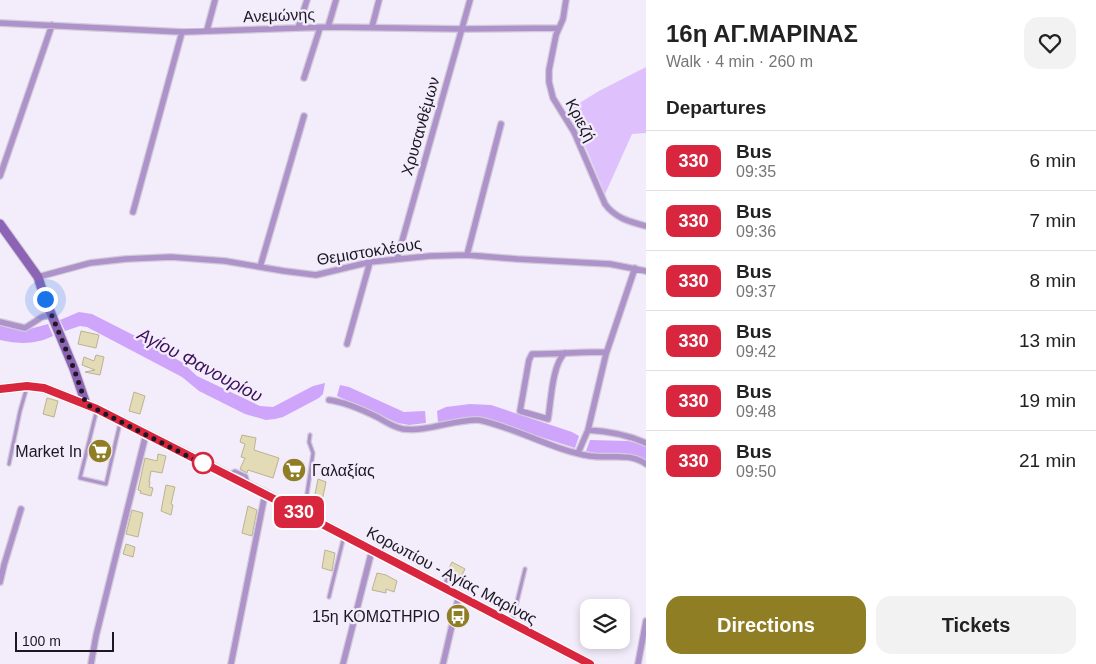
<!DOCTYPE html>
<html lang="en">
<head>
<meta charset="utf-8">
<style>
  body { margin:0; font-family:Arial,sans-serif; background:#f2f2f2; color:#222; height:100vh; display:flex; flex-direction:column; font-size:19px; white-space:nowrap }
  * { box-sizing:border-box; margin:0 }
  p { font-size:16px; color:#767676 }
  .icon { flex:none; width:28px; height:28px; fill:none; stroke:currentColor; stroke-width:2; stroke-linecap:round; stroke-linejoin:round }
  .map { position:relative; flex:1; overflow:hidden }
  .side { display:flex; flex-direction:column; background:#fff; width:450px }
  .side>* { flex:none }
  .badge { padding:0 10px; border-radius:8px; font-size:18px; line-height:32px }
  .buttons { position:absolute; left:580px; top:599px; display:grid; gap:10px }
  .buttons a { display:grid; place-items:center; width:50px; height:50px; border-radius:10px; background:#fff; box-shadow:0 2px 8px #0003; font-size:25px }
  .scale { position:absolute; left:15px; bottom:12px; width:99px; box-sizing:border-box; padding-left:5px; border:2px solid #1d1723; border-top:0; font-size:14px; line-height:18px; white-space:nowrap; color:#1d1723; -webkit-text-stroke:4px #f3ecfb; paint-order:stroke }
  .you { position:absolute; width:25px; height:25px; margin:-12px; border:4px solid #fff; border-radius:50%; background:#1a73e8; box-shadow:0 0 0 8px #1a73e833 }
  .map>.badge { position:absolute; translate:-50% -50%; box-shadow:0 0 0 2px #fff }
  h2 { padding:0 20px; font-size:19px; line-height:45px }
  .round { display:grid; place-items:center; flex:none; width:52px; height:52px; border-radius:15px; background:#f2f2f2 }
  .headline { display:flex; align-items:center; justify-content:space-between; height:85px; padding:0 20px }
  h1 { font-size:24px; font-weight:700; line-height:38px }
  .cta { display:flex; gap:10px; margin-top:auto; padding:10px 20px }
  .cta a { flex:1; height:58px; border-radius:15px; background:#907e24; color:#fff; font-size:20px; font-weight:700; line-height:58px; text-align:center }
  .cta a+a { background:#f2f2f2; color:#222 }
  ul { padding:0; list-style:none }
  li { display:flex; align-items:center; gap:15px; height:60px; padding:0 20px; border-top:1px solid #e0e0e0 }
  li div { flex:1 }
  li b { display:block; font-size:19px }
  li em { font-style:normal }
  li .badge { min-width:55px; font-weight:700; text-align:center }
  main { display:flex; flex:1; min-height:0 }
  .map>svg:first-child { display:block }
  .green { fill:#dec0fd }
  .water { fill:#cfa5fb }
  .building { fill:#e3dbb6; stroke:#bbb38f }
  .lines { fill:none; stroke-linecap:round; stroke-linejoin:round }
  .service-casing { stroke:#d1cad8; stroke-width:5.5 }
  .minor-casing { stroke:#d1cad8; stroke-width:8 }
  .secondary-casing { stroke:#d1cad8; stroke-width:11 }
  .service { stroke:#ae93ca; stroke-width:3 }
  .minor { stroke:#ae93ca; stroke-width:5.5 }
  .secondary { stroke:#8d64b5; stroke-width:9 }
  .line-casing { stroke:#fff; stroke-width:11 }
  .line { stroke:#d7263d; stroke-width:8 }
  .walk { stroke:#1d1723; stroke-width:5; stroke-dasharray:0 9 }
  .stop-dot { fill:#fff; stroke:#d7263d; stroke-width:2.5 }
  .labels { text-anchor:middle; stroke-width:4.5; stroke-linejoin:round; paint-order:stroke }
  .street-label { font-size:16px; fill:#1d1723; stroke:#f3ecfb }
  .poi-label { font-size:16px; fill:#1d1723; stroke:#f3ecfb; text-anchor:end }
  .water-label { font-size:18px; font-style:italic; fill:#3c105b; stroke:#f3ecfb }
</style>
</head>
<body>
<main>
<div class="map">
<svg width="646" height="664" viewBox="0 0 646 664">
  <rect width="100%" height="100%" fill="#f3ecfb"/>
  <path class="green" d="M646,67V133L632,134L605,194L581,136L568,110L599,91Z"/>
  <path class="water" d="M79,312L92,314L151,344L183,363L197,376L260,406L273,407L313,386L325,383L323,394L319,398L283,417L275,419L266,420L245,414L199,391L182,377L87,327L80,326L65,331L60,320Z
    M0,324L26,330L48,324L53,336C34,345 20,344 0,340Z
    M340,385L349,387L404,412L425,411L426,423L409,425L398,423L337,396Z
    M470,404L491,405L572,432L579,436L575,448L482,418L438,422L437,411L446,407Z
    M590,440L628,441L646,445V461C624,451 608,457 586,451Z"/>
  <path class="building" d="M81,331L99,335L96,348L78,344Z
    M96,355L104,357L100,375L85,372L95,370L82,365L84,357L94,361Z
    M134,392L145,396L140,414L129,411Z
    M47,398L58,401L54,417L43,414Z
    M242,435L256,438L254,450L279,458L273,478L248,470L247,473L240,469L245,458L241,457L245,444L240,442Z
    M96,442L107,444V447L111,448L108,460H104L105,456L94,454L93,457L89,456L92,444L95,445Z
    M158,454L166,456L162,473L151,471L149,482H150L149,487L153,488L151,496L140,493L141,491L138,490L145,458L157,461Z
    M318,479L326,482L322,501L314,499Z
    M166,485L175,487L171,504L173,505L171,515L161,511Z
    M248,506L257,510L252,536L242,533Z
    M132,510L143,513L138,537L126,534Z
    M126,544L135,547L133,557L123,554Z
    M325,550L335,553L332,571L322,568Z
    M452,562L465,569L461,577L448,570Z
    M377,573L386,575L397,581L394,592L386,589V593L372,590Z"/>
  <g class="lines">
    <g class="service-casing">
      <path id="service" d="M97,409L80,478L106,484L120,423
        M9,464L20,411L27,387
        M229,474L235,471L246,476L248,483
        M304,514L313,453L309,442L310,435
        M443,587L450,574
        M329,597L344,536
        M512,622L525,569"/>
    </g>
    <g class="minor-casing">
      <path id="minor" d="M566,0L563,19L556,35L549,70V82L553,98L574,132L605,204C615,218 630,222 646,226
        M0,23L182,32L328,27L462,29L559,28
        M328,27L336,0
        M372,27L379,0
        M298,28L307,0
        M207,30L215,0
        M304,78L320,28
        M0,176L52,25
        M133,212L182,32
        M467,255L501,124
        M397,259L470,0
        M260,267L304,116
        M38,277L90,263L126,259L171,257L225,261L284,271L316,275L370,262L430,256L467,255L517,259L610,264L646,271
        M0,322L25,328L42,317L51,314
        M347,344L370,262
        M565,353C552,364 551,402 548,419L520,411L529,360L532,354C557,354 581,352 606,352
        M329,400C346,402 363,410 379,418C387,423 394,427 403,429C429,432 454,419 479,420C517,428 552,450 590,456C609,459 629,452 646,464
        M588,430C607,431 628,435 646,443
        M578,453L588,430L606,354L635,268
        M0,582L4,565L21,509
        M91,664L96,636L146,434
        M231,664L265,494
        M343,664L372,550
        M443,664L459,595
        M638,664L646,621"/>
    </g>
    <g class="secondary-casing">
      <path id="secondary" d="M0,224L38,277L45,299L74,369L86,404
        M0,389L27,386L44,388L97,409L265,494L590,664"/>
    </g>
    <use href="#service" class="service"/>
    <use href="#minor" class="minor"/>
    <use href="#secondary" class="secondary"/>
  </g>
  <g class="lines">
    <g class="line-casing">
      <path id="line" d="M0,389L27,386L44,388L97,409L278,501L590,664"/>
    </g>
    <use href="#line" class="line"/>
    <path class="walk" d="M45,299L74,369L86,404L211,468L203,463"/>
  </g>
  <defs>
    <g id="supermarket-disc" transform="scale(1.25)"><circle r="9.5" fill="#907e24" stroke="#f3ecfb"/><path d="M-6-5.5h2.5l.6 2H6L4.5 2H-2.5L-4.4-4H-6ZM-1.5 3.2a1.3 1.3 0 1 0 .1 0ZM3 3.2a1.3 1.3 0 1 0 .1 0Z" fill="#fff"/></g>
    <g id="bus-disc" transform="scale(1.25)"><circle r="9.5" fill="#907e24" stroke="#f3ecfb"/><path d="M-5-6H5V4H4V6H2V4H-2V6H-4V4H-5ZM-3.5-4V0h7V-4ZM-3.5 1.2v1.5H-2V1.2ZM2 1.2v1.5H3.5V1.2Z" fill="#fff"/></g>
  </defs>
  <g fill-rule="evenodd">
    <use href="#supermarket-disc" x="100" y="451"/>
    <use href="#supermarket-disc" x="294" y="470"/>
    <use href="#bus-disc" x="458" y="616"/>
  </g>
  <circle class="stop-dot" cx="203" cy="463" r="10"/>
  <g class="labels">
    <g class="street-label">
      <text transform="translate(279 15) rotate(-2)" y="6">Ανεμώνης</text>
      <text transform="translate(581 120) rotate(62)" y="6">Κριεζή</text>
      <text transform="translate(420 126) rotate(-74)" y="6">Χρυσανθέμων</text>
      <text transform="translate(369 251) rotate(-9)" y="6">Θεμιστοκλέους</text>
      <text transform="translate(452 575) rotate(28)" y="6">Κορωπίου - Αγίας Μαρίνας</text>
    </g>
    <g class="poi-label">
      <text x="82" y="457">Market In</text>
      <text x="312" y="476" text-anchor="start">Γαλαξίας</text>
      <text x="440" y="622">15η ΚΟΜΩΤΗΡΙΟ</text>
    </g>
    <g class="water-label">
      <text transform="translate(200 365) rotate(28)" y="6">Αγίου Φανουρίου</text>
    </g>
  </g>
</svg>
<div class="buttons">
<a><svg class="icon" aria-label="layers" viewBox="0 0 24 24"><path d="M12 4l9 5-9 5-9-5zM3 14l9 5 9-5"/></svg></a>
</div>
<div class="scale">100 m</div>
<div class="you" style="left:45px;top:299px"></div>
<b class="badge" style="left:299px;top:512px;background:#d7263d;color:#fff">330</b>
</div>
<section class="side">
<div class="headline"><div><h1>16η ΑΓ.ΜΑΡΙΝΑΣ</h1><p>Walk · 4 min · 260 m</p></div><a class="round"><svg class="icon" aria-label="heart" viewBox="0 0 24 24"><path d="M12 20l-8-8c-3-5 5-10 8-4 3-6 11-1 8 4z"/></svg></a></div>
<h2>Departures</h2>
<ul>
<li><span class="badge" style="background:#d7263d;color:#fff">330</span><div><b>Bus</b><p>09:35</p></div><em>6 min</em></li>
<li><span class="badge" style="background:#d7263d;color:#fff">330</span><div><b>Bus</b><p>09:36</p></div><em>7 min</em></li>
<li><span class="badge" style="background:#d7263d;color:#fff">330</span><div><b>Bus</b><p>09:37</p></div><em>8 min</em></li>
<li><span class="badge" style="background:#d7263d;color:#fff">330</span><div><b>Bus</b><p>09:42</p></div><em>13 min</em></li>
<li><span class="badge" style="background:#d7263d;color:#fff">330</span><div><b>Bus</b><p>09:48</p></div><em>19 min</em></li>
<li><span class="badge" style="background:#d7263d;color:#fff">330</span><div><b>Bus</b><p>09:50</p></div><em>21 min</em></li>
</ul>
<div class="cta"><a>Directions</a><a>Tickets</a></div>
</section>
</main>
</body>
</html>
